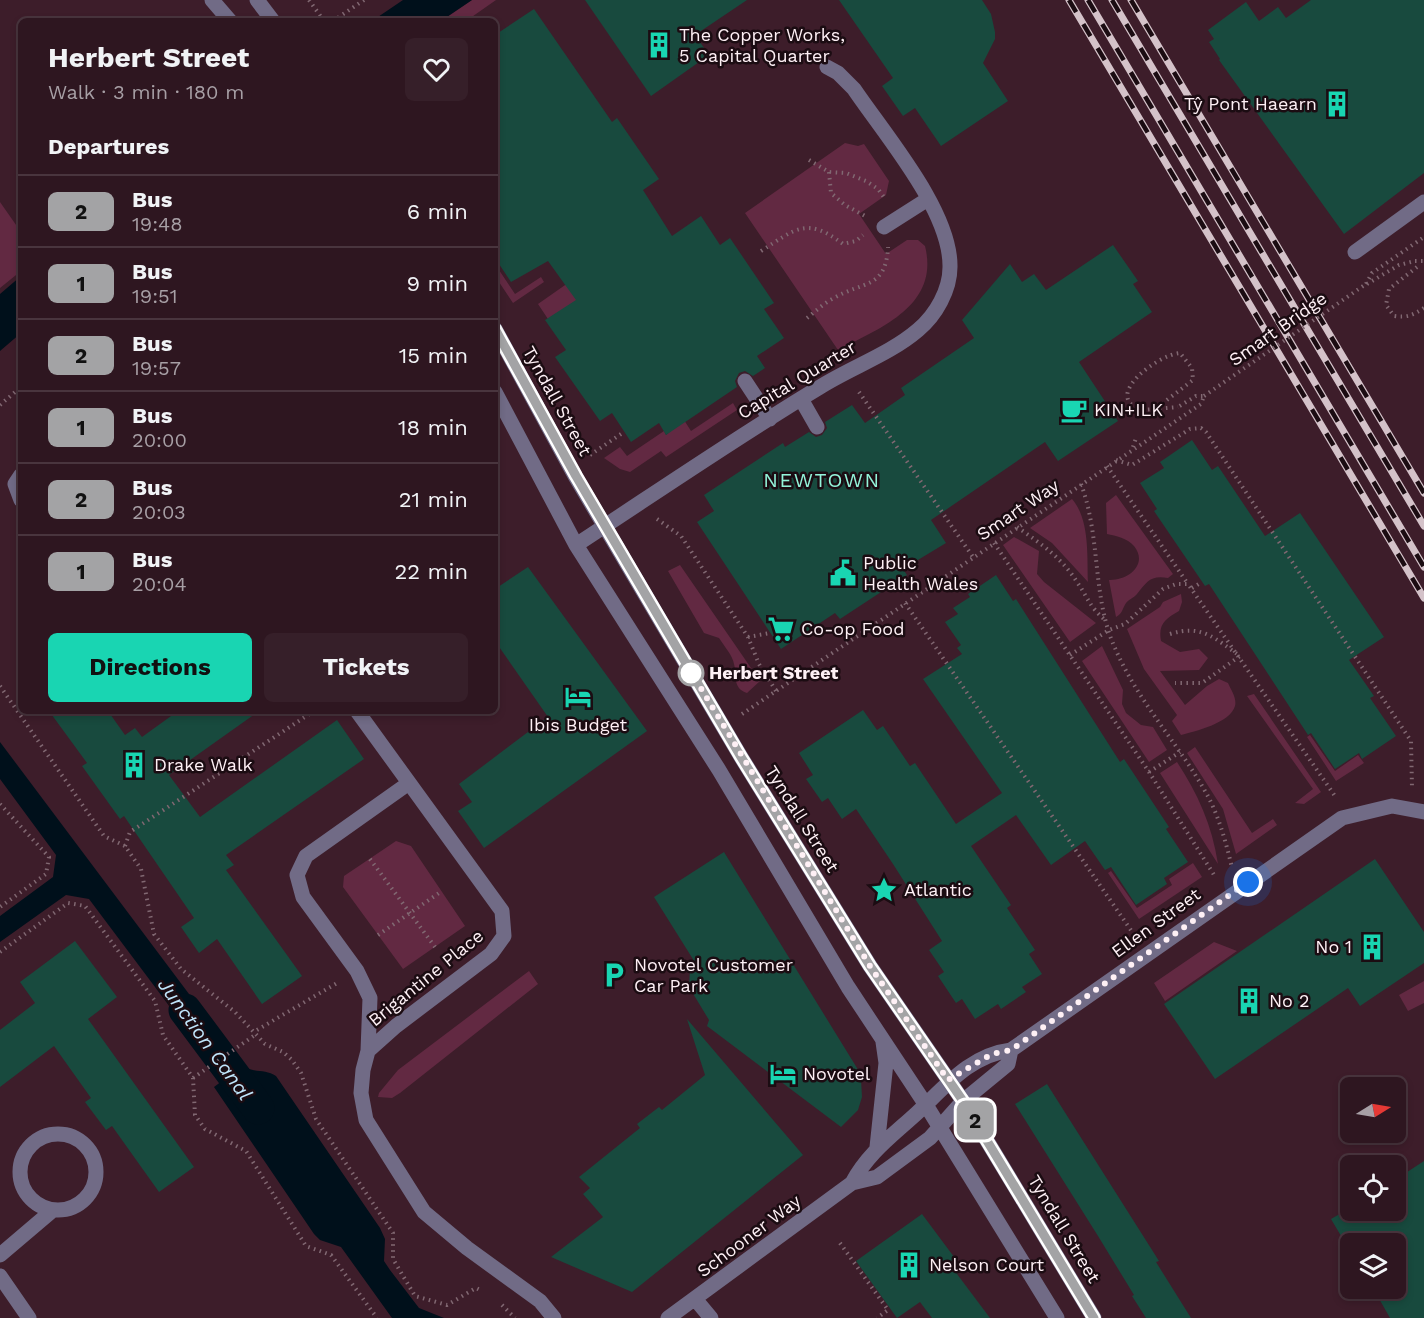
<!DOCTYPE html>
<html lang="en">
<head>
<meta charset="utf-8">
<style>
  body { margin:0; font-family:"Work Sans",sans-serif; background:#361f29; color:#f1f3f6; height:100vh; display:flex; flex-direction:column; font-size:22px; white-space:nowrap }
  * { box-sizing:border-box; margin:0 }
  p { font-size:20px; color:#a79fa5 }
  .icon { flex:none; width:33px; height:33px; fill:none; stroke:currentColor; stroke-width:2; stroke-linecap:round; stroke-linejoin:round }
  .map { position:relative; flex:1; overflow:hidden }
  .side { position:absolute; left:18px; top:18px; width:480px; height:696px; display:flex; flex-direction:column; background:#2e1620; border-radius:9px; box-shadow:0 3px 9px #0003,0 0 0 2px #49353e }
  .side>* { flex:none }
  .badge { padding:0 12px; border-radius:9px; font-size:21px; line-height:39px }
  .needle { width:39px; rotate:79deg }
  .tools { position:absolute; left:1340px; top:1077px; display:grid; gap:12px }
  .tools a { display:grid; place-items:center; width:66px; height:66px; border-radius:9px; background:#2e1620; box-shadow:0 3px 9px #0003,0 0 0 2px #49353e; font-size:30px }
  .you { position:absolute; width:30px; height:30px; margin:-15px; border:4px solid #fff; border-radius:50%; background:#1a73e8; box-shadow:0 0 0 9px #1a73e833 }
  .map>.badge { position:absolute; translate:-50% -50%; box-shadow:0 0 0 3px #fff }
  h2 { padding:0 30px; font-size:22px; line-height:54px }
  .round { display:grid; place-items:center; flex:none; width:63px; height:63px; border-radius:9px; background:#361f29 }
  .head { display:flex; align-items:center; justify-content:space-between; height:102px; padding:0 30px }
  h1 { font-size:28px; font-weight:700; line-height:45px }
  .button { display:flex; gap:12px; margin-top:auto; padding:12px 30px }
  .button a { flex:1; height:69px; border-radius:9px; background:#19d5b2; color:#111; font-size:24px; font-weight:700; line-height:69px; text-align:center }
  .button a+a { background:#361f29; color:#f1f3f6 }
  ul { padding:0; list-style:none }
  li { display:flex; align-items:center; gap:18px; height:72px; padding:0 30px; border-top:2px solid #49353e }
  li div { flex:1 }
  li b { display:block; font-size:22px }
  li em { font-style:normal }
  li .badge { min-width:66px; font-weight:700; text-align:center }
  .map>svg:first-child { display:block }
  .green { fill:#622942 }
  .water { fill:#00101b }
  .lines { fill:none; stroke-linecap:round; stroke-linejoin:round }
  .canal { stroke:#00101b; stroke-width:33 }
  .building { fill:#184a3e }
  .path { stroke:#816872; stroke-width:4; stroke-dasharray:1.5 4.5; stroke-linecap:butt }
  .minor { stroke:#716b86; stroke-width:15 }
  .rail-casing { stroke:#d4c2c9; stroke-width:7 }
  .rail { stroke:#1b0c12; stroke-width:4.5; stroke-dasharray:14; stroke-linecap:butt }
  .path-bridge { stroke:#816872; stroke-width:4; stroke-dasharray:1.5 4.5; stroke-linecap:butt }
  .line-casing { stroke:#fff; stroke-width:14 }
  .line { stroke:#a3a3a5; stroke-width:9 }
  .walk { stroke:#fef0f5; stroke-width:6; stroke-dasharray:0 10.8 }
  .stop-dot { fill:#fff; stroke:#a3a3a5; stroke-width:3 }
  .labels { text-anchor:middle; stroke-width:5; stroke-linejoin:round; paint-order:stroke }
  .poi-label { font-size:18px; fill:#fef0f5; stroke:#1b0c12; text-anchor:start }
  .street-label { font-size:18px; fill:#fef0f5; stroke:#1b0c12 }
  .stop-label { font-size:18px; font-weight:bold; fill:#fef0f5; stroke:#1b0c12; text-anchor:start }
  .neighbourhood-label { font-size:20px; letter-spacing:1.5px; fill:#93f4da; stroke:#1b0c12 }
  .water-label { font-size:20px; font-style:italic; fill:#c0e6fc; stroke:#1b0c12 }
</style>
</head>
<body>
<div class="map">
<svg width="1424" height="1318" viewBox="0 0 1424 1318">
  <rect width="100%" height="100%" fill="#3d1d2a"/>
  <path class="green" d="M472,0H496L466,21H441Z
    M845,143L858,146L864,144L889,181L886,195L859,214L886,254L907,240H918L925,246C940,306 880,328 838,350L745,213Z
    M0,202L21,232V271L0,288Z
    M618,248L577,301L548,319L538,304Z
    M495,264L515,294L541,277L544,282L513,303L495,276Z
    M733,403L737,410L666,457L661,451L630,472L620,469L604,458L620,447L627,456L664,431L666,435L684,420L691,431Z
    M1116,495L1173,574L1168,578C1150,575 1147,582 1137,594C1134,598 1129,599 1126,603C1122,609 1123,613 1116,617L1109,580C1127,581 1149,565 1134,546C1127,538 1116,536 1107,534L1106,503Z
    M1072,499C1090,520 1087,556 1088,582L1052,543L1030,528Z
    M1014,537L1039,551L1037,574L1044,582L1096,623L1070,642L1003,545Z
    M680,565L760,681L747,693C732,688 737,675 734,664C733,656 724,646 719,638L704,633L668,571Z
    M1181,594L1182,602L1179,611C1165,619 1158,624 1161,641L1180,652L1199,649L1208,658L1199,670L1160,671L1185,705L1207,686L1219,679L1228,683C1231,690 1237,698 1235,706C1230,723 1196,731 1181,735L1172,721L1177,715L1144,669L1127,629L1160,607L1163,602Z
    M1102,646L1123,690L1122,704L1126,713L1141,725L1153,727L1167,750L1149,762L1082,661Z
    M1254,694L1321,792L1304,804L1295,803L1313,789L1247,696Z
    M1310,735L1335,771L1358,755L1364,763L1336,781L1307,737Z
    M1195,747L1252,833L1273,819L1277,825L1236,854L1223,809L1187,753Z
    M1177,762C1198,794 1212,825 1218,864L1160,773Z
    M396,841L411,846L465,926L403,969L343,887L344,876Z
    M1193,863L1202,877L1139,919L1108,873L1111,871L1137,908L1172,885L1169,879Z
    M1214,942L1237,951L1165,1001L1154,983Z
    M529,971L538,984L400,1093L392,1098L378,1097L379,1093L398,1070Z
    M1424,981V1003L1408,1011L1399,995Z"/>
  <path class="water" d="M403,0H472L441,21H372Z
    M21,276V333L0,351V294Z
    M0,742L222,1038L203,1051L89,899L66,895L0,942V916L53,877L56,855L0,779Z
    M241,1064C251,1074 265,1068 276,1076L380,1228L385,1239L384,1261L390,1270L419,1308L444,1318H392L341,1247L320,1240L314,1234L214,1087L222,1081V1077Z"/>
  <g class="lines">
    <path class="canal" d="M185,1010L258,1108"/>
  </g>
  <path class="building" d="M585,0H747L695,35L709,55L651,96Z
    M839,0H982L991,14L995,32V39L983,63L1008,101L941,146L915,108L903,116L882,86L893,78Z
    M1311,0H1424V173L1344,234L1219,60L1220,59L1209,42L1214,39L1208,30L1246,2L1259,21L1278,7L1286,18Z
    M534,9L612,122L617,118L659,179L643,190L672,236L701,216L720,245L730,238L774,303L764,309L784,338L757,356L765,368L753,376L745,371L739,373L735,381L737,387L666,435L659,423L631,442L612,413L600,421L555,357L566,350L545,320L576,300L548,261L511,282L495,258V35Z
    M1113,245L1138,281L1133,284L1152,312L1079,362L1118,421L1058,461L1045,442L931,520L946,543L903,569L907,575L840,619L835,613L781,649L697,522L714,511L704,495L783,443L785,447L809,432L816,437L822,435L827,428L825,422L852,405L865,423L905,395L901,388L974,338L962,320L1010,264L1022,282L1034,274L1046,290Z
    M1192,440L1212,470L1218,466L1265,536L1300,513L1384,637L1349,660L1374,696L1370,698L1396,736L1362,759L1359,753L1335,769L1311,733L1308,735L1209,584L1205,586L1154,511L1157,509L1140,483L1164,468L1160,462Z
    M528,567L647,731L484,848L458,811L472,802L459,784L548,717L495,641V589Z
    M996,575L1013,601L1016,599L1120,762L1124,759L1169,827L1166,829L1188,862L1164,878L1167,884L1136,905L1111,867L1105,870L1085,841L1051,865L1016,815L971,846L1011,905L1007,908L1035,950L1029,954L1042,974L1022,987L1026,992L1001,1009L998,1004L975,1019L962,999L956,1003L938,976L944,972L929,950L942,941L893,864L856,809L842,819L828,798L822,802L806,779L813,775L799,753L863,710L877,730L883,726L910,766L915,763L956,824L1002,793L923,679L962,654L957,648L961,645L945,622L958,614L953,608L970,597L968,594Z
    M49,711H108L125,735L135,728L142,737L178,711H259L169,775L200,817L337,720L364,759L226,855L234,865L226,870L302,976L262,1004L217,939L199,953L181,927L194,918L124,816L120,819L82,766L87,763Z
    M724,852L857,1068L861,1079L862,1097L858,1110L841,1127L707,1026L709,1020L689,987L690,968L696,964L654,897Z
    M1375,859L1424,932V963L1360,1006L1348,988L1215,1079L1164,1004Z
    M75,941L117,997L88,1019L194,1167L159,1192L112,1126L106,1130L85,1102L91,1098L54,1046L0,1087V1030L35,1003L20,982Z
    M687,1019L803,1155L632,1292L551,1257L603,1217L583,1194L590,1188L579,1177L640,1128L637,1124L659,1107L662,1110L705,1075Z
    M1047,1084L1159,1261L1156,1262L1191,1318H1146L1132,1296L1134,1295L1098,1236L1015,1104Z
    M1424,1161V1318H1390L1373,1288H1395V1244H1350V1251L1331,1219L1350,1208V1210H1395V1180Z
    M922,1214L963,1269L957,1274L990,1318H932L920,1302L897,1318L856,1261Z"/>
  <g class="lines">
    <path class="path" d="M309,0L324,21
      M333,21L364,0
      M809,160L829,172L846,173L866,181L878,189L886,200
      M829,172L831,193L845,205L865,216
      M761,251C796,229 806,216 843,244L856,241L863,235
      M1417,267L1389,289L1386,305L1394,316C1407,318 1413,315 1424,308
      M1366,284L1372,273L1424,237
      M1367,284L1399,265L1415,261
      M807,318C816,311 824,303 834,298C863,281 886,289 888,247
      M859,392L973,557
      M0,405L21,387
      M1142,410C1100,397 1159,354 1180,353L1192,368L1193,380L1163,403
      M1133,447L1136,438
      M590,455L621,434
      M1116,460L1132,465L1190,429L1201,428L1206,432L1411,741L1412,788
      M1107,466L1188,584
      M1081,484C1101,537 1092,598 1115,648C1137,700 1177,742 1205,791C1218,813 1226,842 1232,868
      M657,519L681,536L748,637L759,664L776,691
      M1017,527C1040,543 1062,558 1077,582C1089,599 1088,605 1105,620
      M994,543L1149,772L1216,878
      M1192,588L1202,582
      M905,603L1135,936
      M1170,634C1202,624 1214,638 1240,656L1202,683H1175
      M748,637L770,633
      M1070,655L1109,630L1125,624L1163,589L1176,584H1188L1335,796
      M0,686L104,836L125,846L141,869L154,934L181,969L235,1012L265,1044L283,1052L292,1060L301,1073L316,1119L393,1233V1259L415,1296L447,1305L476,1288L482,1291
      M742,714L1201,404L1204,396H1196L1178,407
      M1149,772L1180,752
      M0,804L49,857L46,874L0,907
      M125,846L130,832L314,711
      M370,859L435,947
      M378,935L442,891
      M0,952L68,903L85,906L155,1001L163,1035L193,1078L195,1115L205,1129L246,1151L306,1246L331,1255L377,1318
      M257,1030L337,983
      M193,1078L255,1035
      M840,1243L888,1310L877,1318
      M502,1305L515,1318"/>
    <path class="minor" d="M212,0L230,21
      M257,0L273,21
      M884,227L928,199
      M1355,252L1424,202
      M495,329L575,476L741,757L870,966L963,1101L1094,1318
      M745,381L770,419
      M495,392L576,545L719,770L848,987L926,1105L1057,1318
      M801,399L817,427
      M21,475L15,484L21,500
      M576,545C657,492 737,437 820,387C852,367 890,354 918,330C936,315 950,290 950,267C951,211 885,135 854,89L838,73L827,67
      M357,711L502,911L504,936L491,954L396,1026L368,1051
      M409,783L306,856L297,875L303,897L357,971L370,998L368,1051L363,1070L361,1093L366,1120L424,1212L467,1248L540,1301L554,1318
      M20 1172a38 38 0 1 1 76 0a38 38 0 1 1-76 0Z
      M877,1147L886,1063L883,1042
      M852,1183C868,1153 892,1136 917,1113C945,1087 970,1055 1011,1050L1342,818L1392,806L1424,812
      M0,1255L53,1210
      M0,1276L29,1318
      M696,1300L711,1318
      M668,1318L852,1183L877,1177L930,1138L963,1101L1008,1064L1011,1050"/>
    <g class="rail-casing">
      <path id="rail" d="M1069,0L1424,598
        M1088,0L1424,567
        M1112,0L1424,526
        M1131,0L1424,493"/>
    </g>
    <use href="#rail" class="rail"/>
    <path class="path-bridge" d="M1415,261H1424
      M1204,396L1366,284
      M1142,410L1178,407"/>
  </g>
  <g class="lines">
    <g class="line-casing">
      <path id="line" d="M495,329L576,476L741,757L870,966L963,1101L1094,1318"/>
    </g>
    <use href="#line" class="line"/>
    <path class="walk" d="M691,673L688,667L870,966L948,1080L992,1054L1011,1050L1248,882"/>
  </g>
  <defs>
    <g id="building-bare" transform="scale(2.07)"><path d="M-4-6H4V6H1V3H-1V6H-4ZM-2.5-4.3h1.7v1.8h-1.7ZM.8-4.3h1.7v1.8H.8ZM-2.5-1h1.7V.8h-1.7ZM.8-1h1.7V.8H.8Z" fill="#19d5b2" stroke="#1b0c12" stroke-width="2.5" paint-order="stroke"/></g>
    <g id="cafe-bare" transform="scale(2.07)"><path d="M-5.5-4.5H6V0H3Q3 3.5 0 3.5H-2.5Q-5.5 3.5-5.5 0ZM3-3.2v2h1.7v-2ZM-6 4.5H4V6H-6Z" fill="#19d5b2" stroke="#1b0c12" stroke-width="2.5" paint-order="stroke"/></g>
    <g id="civic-bare" transform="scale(2.07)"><path d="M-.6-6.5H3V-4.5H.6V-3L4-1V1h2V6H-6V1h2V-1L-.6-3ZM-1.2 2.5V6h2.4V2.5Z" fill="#19d5b2" stroke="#1b0c12" stroke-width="2.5" paint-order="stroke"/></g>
    <g id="supermarket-bare" transform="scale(2.07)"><path d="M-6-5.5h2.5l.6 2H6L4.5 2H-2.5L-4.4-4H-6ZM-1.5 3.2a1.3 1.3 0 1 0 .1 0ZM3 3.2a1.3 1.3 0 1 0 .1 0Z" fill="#19d5b2" stroke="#1b0c12" stroke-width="2.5" paint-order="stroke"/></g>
    <g id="hotel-bare" transform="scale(2.07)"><path d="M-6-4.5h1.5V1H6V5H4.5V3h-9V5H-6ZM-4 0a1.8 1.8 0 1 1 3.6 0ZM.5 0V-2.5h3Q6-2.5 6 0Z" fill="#19d5b2" stroke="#1b0c12" stroke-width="2.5" paint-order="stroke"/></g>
    <g id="sight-bare" transform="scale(2.07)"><path d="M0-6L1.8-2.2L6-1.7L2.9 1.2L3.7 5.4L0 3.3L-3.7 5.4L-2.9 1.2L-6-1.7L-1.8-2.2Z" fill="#19d5b2" stroke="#1b0c12" stroke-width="2.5" paint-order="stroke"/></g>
    <g id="parking-bare" transform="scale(2.07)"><path d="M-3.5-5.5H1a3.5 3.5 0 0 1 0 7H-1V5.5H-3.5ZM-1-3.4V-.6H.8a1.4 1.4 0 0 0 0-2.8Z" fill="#19d5b2" stroke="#1b0c12" stroke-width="2.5" paint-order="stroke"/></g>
  </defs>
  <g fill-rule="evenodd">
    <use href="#building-bare" x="659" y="45"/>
    <use href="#building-bare" x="1337" y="104"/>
    <use href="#cafe-bare" x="1074" y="410"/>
    <use href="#civic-bare" x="843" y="573"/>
    <use href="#supermarket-bare" x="781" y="629"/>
    <use href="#hotel-bare" x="578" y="697"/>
    <use href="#building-bare" x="134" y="765"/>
    <use href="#sight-bare" x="884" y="890"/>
    <use href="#building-bare" x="1372" y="947"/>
    <use href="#parking-bare" x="614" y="975"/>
    <use href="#building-bare" x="1249" y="1001"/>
    <use href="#hotel-bare" x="783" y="1074"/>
    <use href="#building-bare" x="909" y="1265"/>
  </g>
  <circle class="stop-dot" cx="691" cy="673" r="12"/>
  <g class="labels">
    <g class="poi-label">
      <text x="679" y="41">The Copper Works,<tspan x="679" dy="21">5 Capital Quarter</tspan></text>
      <text x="1317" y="110" text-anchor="end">Tŷ Pont Haearn</text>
      <text x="1094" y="416">KIN+ILK</text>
      <text x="863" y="569">Public<tspan x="863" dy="21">Health Wales</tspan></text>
      <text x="801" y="635">Co-op Food</text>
      <text x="578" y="731" text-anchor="middle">Ibis Budget</text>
      <text x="154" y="771">Drake Walk</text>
      <text x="904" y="896">Atlantic</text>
      <text x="1352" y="953" text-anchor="end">No 1</text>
      <text x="634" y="971">Novotel Customer<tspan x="634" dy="21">Car Park</tspan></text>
      <text x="1269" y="1007">No 2</text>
      <text x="803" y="1080">Novotel</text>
      <text x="929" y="1271">Nelson Court</text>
    </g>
    <g class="street-label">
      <text transform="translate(1278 329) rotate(-35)" y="6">Smart Bridge</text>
      <text transform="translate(797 380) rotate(-31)" y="6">Capital Quarter</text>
      <text transform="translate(557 401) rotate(61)" y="6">Tyndall Street</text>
      <text transform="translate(1018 510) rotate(-34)" y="6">Smart Way</text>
      <text transform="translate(802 819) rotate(58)" y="6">Tyndall Street</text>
      <text transform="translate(1156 923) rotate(-36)" y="6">Ellen Street</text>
      <text transform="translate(426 978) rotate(-39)" y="6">Brigantine Place</text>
      <text transform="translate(1064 1229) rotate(59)" y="6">Tyndall Street</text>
      <text transform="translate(749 1236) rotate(-37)" y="6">Schooner Way</text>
    </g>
    <g class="stop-label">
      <text x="709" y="679">Herbert Street</text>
    </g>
    <g class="neighbourhood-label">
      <text x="822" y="487">NEWTOWN</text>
    </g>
    <g class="water-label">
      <text transform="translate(205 1039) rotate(54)" y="7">Junction Canal</text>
    </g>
  </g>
</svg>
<div class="tools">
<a><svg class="needle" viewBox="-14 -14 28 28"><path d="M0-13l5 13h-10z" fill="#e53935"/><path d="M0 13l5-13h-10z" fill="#a79fa5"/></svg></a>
<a><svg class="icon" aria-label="locate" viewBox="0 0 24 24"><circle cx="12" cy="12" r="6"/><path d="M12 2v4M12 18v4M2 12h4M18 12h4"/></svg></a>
<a><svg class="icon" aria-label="layers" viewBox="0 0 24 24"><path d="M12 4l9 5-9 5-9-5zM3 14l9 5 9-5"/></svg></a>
</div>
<div class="you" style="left:1248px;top:882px"></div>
<b class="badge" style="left:975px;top:1120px;background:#a3a3a5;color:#111">2</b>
<section class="side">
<div class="head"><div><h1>Herbert Street</h1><p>Walk · 3 min · 180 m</p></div><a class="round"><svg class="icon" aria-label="heart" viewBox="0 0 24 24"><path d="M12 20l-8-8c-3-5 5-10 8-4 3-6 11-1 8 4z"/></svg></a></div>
<h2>Departures</h2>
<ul>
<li><span class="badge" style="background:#a3a3a5;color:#111">2</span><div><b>Bus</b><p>19:48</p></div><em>6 min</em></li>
<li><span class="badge" style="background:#a3a3a5;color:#111">1</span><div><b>Bus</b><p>19:51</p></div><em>9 min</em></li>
<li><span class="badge" style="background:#a3a3a5;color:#111">2</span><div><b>Bus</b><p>19:57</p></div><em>15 min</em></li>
<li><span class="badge" style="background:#a3a3a5;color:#111">1</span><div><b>Bus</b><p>20:00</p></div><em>18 min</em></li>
<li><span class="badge" style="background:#a3a3a5;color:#111">2</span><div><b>Bus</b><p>20:03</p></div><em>21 min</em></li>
<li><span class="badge" style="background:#a3a3a5;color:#111">1</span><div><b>Bus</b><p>20:04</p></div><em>22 min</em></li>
</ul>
<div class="button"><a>Directions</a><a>Tickets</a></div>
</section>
</div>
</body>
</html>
